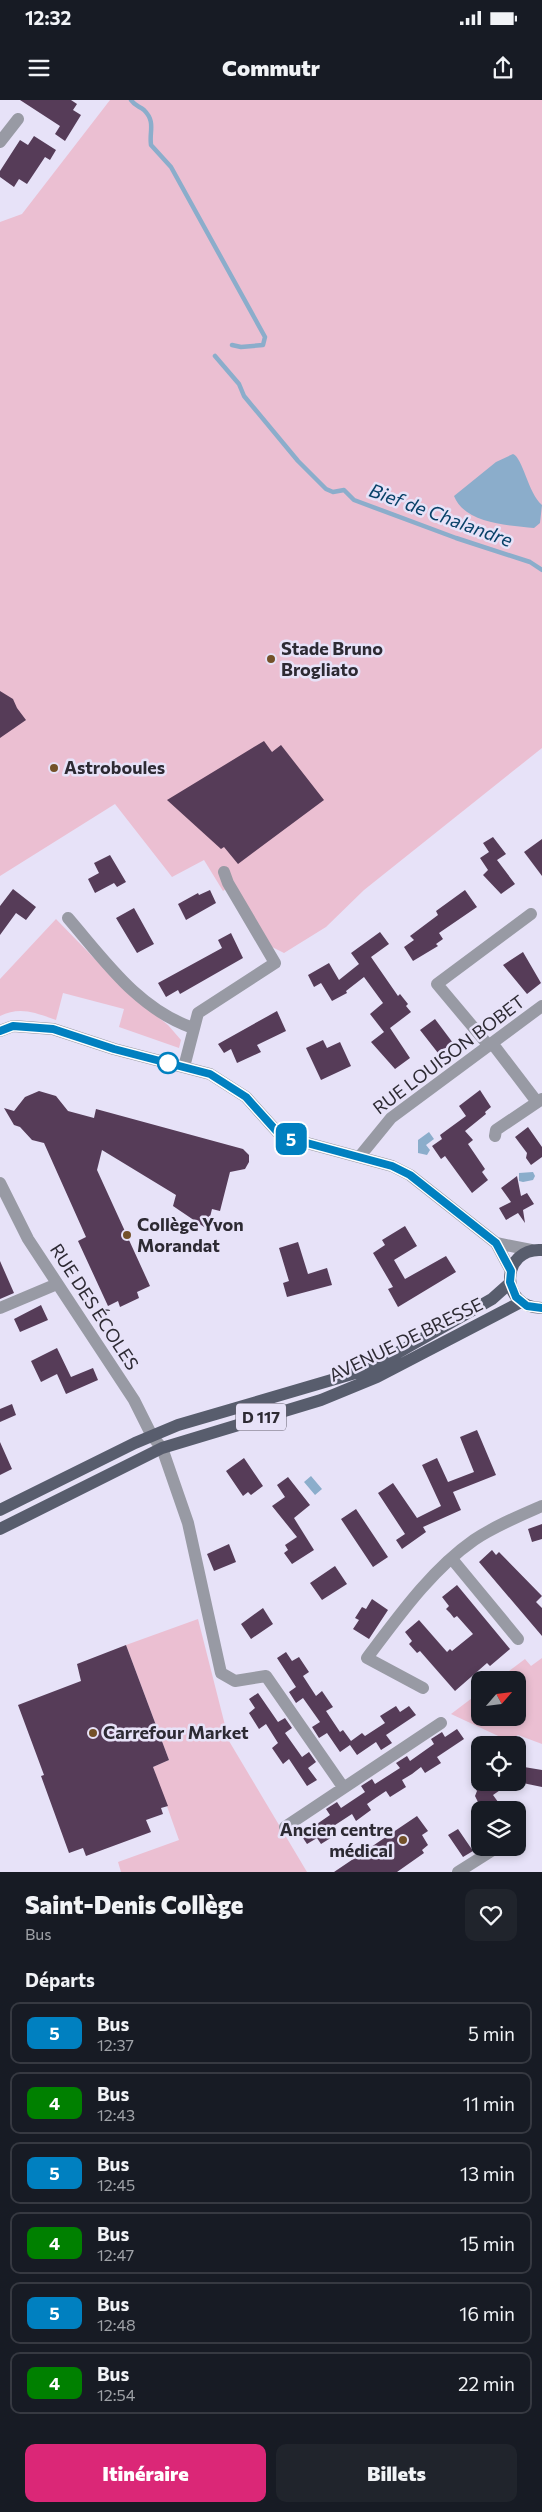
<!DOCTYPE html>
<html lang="fr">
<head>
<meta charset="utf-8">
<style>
  body { margin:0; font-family:Commissioner,sans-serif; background:#20242c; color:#f1f3f6; height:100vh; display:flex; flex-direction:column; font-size:19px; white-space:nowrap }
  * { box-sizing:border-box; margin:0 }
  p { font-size:16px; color:#9ea1a6 }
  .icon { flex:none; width:28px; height:28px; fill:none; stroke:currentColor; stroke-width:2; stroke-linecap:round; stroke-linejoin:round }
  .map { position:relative; height:1772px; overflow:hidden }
  .drawer { display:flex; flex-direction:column; background:#171b24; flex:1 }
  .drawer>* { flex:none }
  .badge { padding:0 10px; border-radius:8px; font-size:18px; line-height:32px }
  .needle { width:32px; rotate:62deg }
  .fabs { position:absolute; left:471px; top:1571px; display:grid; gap:10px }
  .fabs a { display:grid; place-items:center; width:55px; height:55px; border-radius:10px; background:#171b24; box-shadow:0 2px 8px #0003; font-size:25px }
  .map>.badge { position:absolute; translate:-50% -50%; box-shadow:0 0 0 2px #fff }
  h2 { padding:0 25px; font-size:19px; line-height:45px }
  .round { display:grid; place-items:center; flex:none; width:52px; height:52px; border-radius:10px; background:#20242c }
  .overview { display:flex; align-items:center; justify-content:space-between; height:85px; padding:0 25px }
  h1 { font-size:24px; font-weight:800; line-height:38px }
  .primary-button { display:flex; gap:10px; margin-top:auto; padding:10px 25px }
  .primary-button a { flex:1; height:58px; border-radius:10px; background:#db2777; color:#fff; font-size:20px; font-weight:800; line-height:58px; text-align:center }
  .primary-button a+a { background:#20242c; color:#f1f3f6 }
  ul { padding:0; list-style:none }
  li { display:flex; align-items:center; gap:15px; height:62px; margin:0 10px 8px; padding:0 15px; border:2px solid #363941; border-radius:10px }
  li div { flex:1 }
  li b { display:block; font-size:19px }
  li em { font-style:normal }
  li .badge { min-width:55px; font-weight:700; text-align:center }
  .status { display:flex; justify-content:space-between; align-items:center; height:35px; padding:0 25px; background:#171b24; direction:ltr }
  .status svg { height:14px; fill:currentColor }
  header { display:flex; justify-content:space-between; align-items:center; height:65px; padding:0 25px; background:#171b24; font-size:22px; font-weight:800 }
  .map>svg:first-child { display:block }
  .green { fill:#ebbfd2 }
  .water { fill:#8badcb }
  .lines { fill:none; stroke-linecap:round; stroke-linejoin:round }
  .stream { stroke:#8badcb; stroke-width:4.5 }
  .building { fill:#563c58 }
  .minor { stroke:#989aa4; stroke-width:12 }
  .primary { stroke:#585d6d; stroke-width:12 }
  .line-casing { stroke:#fff; stroke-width:11 }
  .line { stroke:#0080c0; stroke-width:8 }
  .poi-dot { fill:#735129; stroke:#e7e2f8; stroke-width:2 }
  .stop-dot { fill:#fff; stroke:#0080c0; stroke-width:2.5 }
  .labels { text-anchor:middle; stroke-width:5; stroke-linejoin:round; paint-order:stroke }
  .shield { fill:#e7e2f8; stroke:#65616e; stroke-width:1 }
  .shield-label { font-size:16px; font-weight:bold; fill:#2d2a33 }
  .poi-label { font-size:18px; font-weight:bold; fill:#2d2a33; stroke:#e7e2f8; text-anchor:start }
  .street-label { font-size:18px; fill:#2d2a33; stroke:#e7e2f8 }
  .water-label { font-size:19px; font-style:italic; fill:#084168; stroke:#e7e2f8 }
</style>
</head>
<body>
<div class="status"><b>12:32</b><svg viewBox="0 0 49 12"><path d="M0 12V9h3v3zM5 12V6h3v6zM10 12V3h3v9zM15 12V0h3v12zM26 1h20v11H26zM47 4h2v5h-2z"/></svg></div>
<header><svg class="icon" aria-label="menu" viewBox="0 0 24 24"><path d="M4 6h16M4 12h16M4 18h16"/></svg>Commutr<svg class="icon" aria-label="share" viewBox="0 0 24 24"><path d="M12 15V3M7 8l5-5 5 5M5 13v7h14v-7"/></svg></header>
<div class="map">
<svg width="542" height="1772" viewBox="0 0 542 1772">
  <rect width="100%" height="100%" fill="#e7e2f8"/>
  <path class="green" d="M110,0H542V648L364,790L326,827L284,853L272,847L234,783L223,791L204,760L172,777L115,704L0,776V122L22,114Z
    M56,819L128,893L168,925L181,940L179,948L119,927L124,909L63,893L56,920C36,913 20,906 0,916V879Z
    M198,1519L229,1641L307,1772H121L118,1762L179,1740L153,1667L169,1660L126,1545Z
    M542,1558V1644L518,1635L509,1641L451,1614L480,1592V1618H518V1580H497L525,1559L531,1566Z"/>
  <path class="water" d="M513,354C523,358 528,393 542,405L540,423L534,428C508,425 465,424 454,396L496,362Z
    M429,1032L434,1039L426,1045L430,1050L427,1055L418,1053V1040Z
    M533,1072L535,1076L533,1080L523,1082L519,1081V1073Z
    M311,1376L322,1389L315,1395L304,1382Z"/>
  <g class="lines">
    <path class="stream" d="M131,0C135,6 139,6 144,10C156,22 149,31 151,45L171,67L265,237L263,245L241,247L232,245
      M215,256L239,284L244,296L298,361L326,389L333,392L344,390L354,400L456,438L530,462L542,470"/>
  </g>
  <path class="building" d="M20,0H71L77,4L73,10L81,15L65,41L55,34L60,26Z
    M34,36L56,50L50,60L45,57L27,84L19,79L14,87L0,77V71L20,40L28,45Z
    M0,591L13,599L17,608L26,620L0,638Z
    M264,641L272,652L281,645L324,700L238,764L224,747L221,749L167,700Z
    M493,737L506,754L497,760L515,784L501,794L483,775L488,770L480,758L489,752L483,743Z
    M542,739V776L524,752Z
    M110,755L126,782L117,787L114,783L95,793L88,779L99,773L94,763Z
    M13,789L36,807L26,820L16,813L0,835V806Z
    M210,790L216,803L186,820L178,804L198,793L199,795Z
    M465,790L477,807L439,833L443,839L436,844L438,846L413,861L404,847L414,840L410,836L438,815L436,811Z
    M134,808L154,844L137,853L116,818Z
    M380,832L389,844L371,857L398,896L400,894L408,904L406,906L411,912L390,928L410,958L395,969L371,942L384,932L370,914L383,903L364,877L346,891L347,893L332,901L321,883L314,887L308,875L329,863L339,880L359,864L351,853Z
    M231,833L243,858L180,894L178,890L166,897L158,883L222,848L218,840Z
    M523,852L541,883L527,894L503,865Z
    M277,911L286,931L257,945L261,952L237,963L231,949L224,953L218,944Z
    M435,919L453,943L438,953L420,930Z
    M323,940L327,948L340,942L351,966L321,980L306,948Z
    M480,990L491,1007L485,1012L486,1014L465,1031L473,1040L468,1044L485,1069L482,1072L488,1080L472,1093L445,1056L441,1059L432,1046L442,1039L440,1035L466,1016L459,1006Z
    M39,991L56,996L68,1011L94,1018L96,1009L243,1049L249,1055V1062L245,1069L230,1072L220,1111L212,1109L207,1129L173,1106L176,1095L102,1050L97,1070L150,1186L137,1192L139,1198L120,1207L118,1201L108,1206L78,1141L86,1137L44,1043L32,1040L20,1027L14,1025L4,1008L14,1011L25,997Z
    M528,1027L542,1047V1057L531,1065L526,1058L527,1053L515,1037Z
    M517,1076L521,1096L527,1093L534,1104L523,1110L525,1123L518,1113L506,1120L499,1108L511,1102L501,1088Z
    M405,1126L417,1146L394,1160L405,1179L446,1156L456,1172L398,1207L388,1189L393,1187L373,1153L385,1145L382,1140Z
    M298,1142L308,1174L327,1168L332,1185L287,1197L283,1183L289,1181L279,1148Z
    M0,1161L14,1193L0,1199Z
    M41,1205L48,1220L20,1232L14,1219Z
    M57,1248L71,1277L93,1268L98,1280L66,1294L57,1274L41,1282L31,1261Z
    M12,1304L16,1315L0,1322V1309Z
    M477,1330L496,1375L453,1392L461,1410L423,1427L426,1432L402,1449L396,1440L405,1434L378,1393L393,1383L417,1418L441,1406L422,1365L437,1358L448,1382L474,1372L460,1337Z
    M0,1342L12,1369L0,1375Z
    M244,1358L263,1386L251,1395L248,1392L243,1396L226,1371Z
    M288,1377L310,1405L294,1418L314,1450L292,1464L284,1453L288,1450L285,1445L297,1437L272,1406L285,1397L277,1385Z
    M356,1409L388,1457L373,1467L341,1419Z
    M542,1424V1439L532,1442L528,1429Z
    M229,1444L236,1462L214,1471L207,1454Z
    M492,1450L496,1455L499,1452L542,1496L536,1502L542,1508V1536L479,1462Z
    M335,1466L347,1484L322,1500L310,1483Z
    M457,1485L510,1549L490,1566L487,1563L455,1591L420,1551L417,1553L409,1544L412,1541L405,1532L419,1520L447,1552L450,1549L452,1551L473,1534L457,1516L454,1518L450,1513L446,1509L449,1506L442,1497Z
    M372,1499L388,1510L369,1539L353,1529L359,1520L355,1518L362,1507L366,1509Z
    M263,1508L273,1524L251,1539L241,1524Z
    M126,1545L169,1660L153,1667L168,1706L161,1708L163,1714L146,1720L151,1732L86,1756L83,1748L69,1753L41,1676L44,1675L18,1605L81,1581L77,1564Z
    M286,1552L292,1561L299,1557L309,1572L303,1576L316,1596L322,1591L333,1607L326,1611L340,1632L343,1630L351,1641L362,1633L365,1636L385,1623L380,1616L396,1606L400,1612L409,1606L416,1615L386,1635L392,1643L381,1650L376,1642L357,1655L350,1645L340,1652L327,1633L319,1638L312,1627L320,1622L303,1598L296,1603L289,1592L296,1587L277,1558Z
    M258,1593L278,1622L285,1618L292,1628L285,1633L302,1657L309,1652L316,1662L308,1668L317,1680L307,1686L289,1659L283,1664L272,1648L278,1643L266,1624L259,1629L249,1613L255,1608L249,1599Z
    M457,1629L464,1639L437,1657L441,1663L425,1673L421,1667L412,1674L402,1680L406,1687L390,1697L386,1691L377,1697L367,1704L371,1710L356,1721L352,1714L332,1727L337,1734L321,1744L317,1738L307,1744L301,1735L330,1715L326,1709L337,1702L341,1708L365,1692L361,1686L372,1679L375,1684L400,1668L396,1663L407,1656L410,1661L434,1644L431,1639L442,1632L445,1637Z
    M518,1666L542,1670V1687L518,1682Z
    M471,1682H512L493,1695L501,1706L494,1710H482L475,1696L477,1691Z
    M417,1716L428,1731L422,1735L428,1745L422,1750L424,1753L397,1772H334Z
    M458,1729L473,1751L463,1757L448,1735Z"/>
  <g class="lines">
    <path class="minor" d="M0,42L18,19
      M68,818C105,861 138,909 193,928
      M0,931L13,926L53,929L114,949L210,974L246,997L281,1036L392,1066L410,1075L496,1143L511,1171
      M492,943L537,1002
      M489,946L437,884L531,814
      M184,967L198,913L275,863L228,783L224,772
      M495,1036L496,1030L542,999
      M360,1056L391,1018L542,906
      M0,1083L28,1139L134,1300L152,1336L162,1348L188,1423L221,1573L235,1581L266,1576L343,1687
      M496,1143L531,1150
      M0,1208L57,1184
      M452,1459L518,1539
      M423,1588L367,1558C398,1517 431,1470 474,1440C495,1426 519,1416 542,1406
      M285,1727L441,1623
      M458,1772L496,1748"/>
    <path class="primary" d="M542,1150C501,1147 498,1208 542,1208
      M0,1410L135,1343L178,1325L369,1269L492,1199L510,1183
      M0,1429L162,1348L321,1300L377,1277L521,1202"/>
  </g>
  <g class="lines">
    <g class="line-casing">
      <path id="line" d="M0,931L13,926L53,929L114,949L210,974L246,997L281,1036L392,1066L410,1075L496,1143L511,1171L510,1182L516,1197L527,1206L542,1208"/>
    </g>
    <use href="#line" class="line"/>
  </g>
  <g class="poi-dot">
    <circle cx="271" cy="559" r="5"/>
    <circle cx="54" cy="668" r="5"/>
    <circle cx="127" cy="1135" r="5"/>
    <circle cx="93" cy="1633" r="5"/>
    <circle cx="403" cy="1740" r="5"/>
  </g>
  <circle class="stop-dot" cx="168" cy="963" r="10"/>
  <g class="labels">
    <rect class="shield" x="236" y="1303.5" width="50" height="27" rx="4"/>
    <g class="shield-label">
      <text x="261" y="1323">D 117</text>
    </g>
    <g class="poi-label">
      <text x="281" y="555">Stade Bruno<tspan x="281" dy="21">Brogliato</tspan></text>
      <text x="64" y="674">Astroboules</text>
      <text x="137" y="1131">Collège Yvon<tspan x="137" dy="21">Morandat</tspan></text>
      <text x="103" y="1639">Carrefour Market</text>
      <text x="393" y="1736" text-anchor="end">Ancien centre<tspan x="393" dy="21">médical</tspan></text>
    </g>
    <g class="street-label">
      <text transform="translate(449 955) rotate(-37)" y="6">RUE LOUISON BOBET</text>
      <text transform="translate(94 1207) rotate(57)" y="6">RUE DES ÉCOLES</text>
      <text transform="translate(406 1240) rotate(-26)" y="6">AVENUE DE BRESSE</text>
    </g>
    <g class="water-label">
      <text transform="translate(441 415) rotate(20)" y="7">Bief de Chalandre</text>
    </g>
  </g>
</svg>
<div class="fabs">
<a><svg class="needle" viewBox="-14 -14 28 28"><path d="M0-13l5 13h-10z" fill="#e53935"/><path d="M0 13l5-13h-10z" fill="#9ea1a6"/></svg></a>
<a><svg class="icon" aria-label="locate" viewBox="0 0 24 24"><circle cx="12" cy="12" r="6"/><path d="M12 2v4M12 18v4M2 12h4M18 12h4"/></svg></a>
<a><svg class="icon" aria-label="layers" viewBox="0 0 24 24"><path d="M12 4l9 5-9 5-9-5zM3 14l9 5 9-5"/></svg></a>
</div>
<b class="badge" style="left:291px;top:1039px;background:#0080c0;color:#fff">5</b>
</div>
<section class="drawer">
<div class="overview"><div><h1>Saint-Denis Collège</h1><p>Bus</p></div><a class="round"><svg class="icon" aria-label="heart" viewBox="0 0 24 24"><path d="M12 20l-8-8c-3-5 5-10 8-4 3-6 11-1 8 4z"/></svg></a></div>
<h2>Départs</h2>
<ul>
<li><span class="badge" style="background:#0080c0;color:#fff">5</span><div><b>Bus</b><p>12:37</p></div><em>5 min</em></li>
<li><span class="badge" style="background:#008000;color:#fff">4</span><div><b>Bus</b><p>12:43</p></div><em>11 min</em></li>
<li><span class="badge" style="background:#0080c0;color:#fff">5</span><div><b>Bus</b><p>12:45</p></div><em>13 min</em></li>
<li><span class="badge" style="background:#008000;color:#fff">4</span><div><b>Bus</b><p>12:47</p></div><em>15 min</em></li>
<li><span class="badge" style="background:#0080c0;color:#fff">5</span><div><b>Bus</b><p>12:48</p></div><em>16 min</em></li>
<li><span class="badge" style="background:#008000;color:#fff">4</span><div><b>Bus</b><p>12:54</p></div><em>22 min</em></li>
</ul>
<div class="primary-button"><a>Itinéraire</a><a>Billets</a></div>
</section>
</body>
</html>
